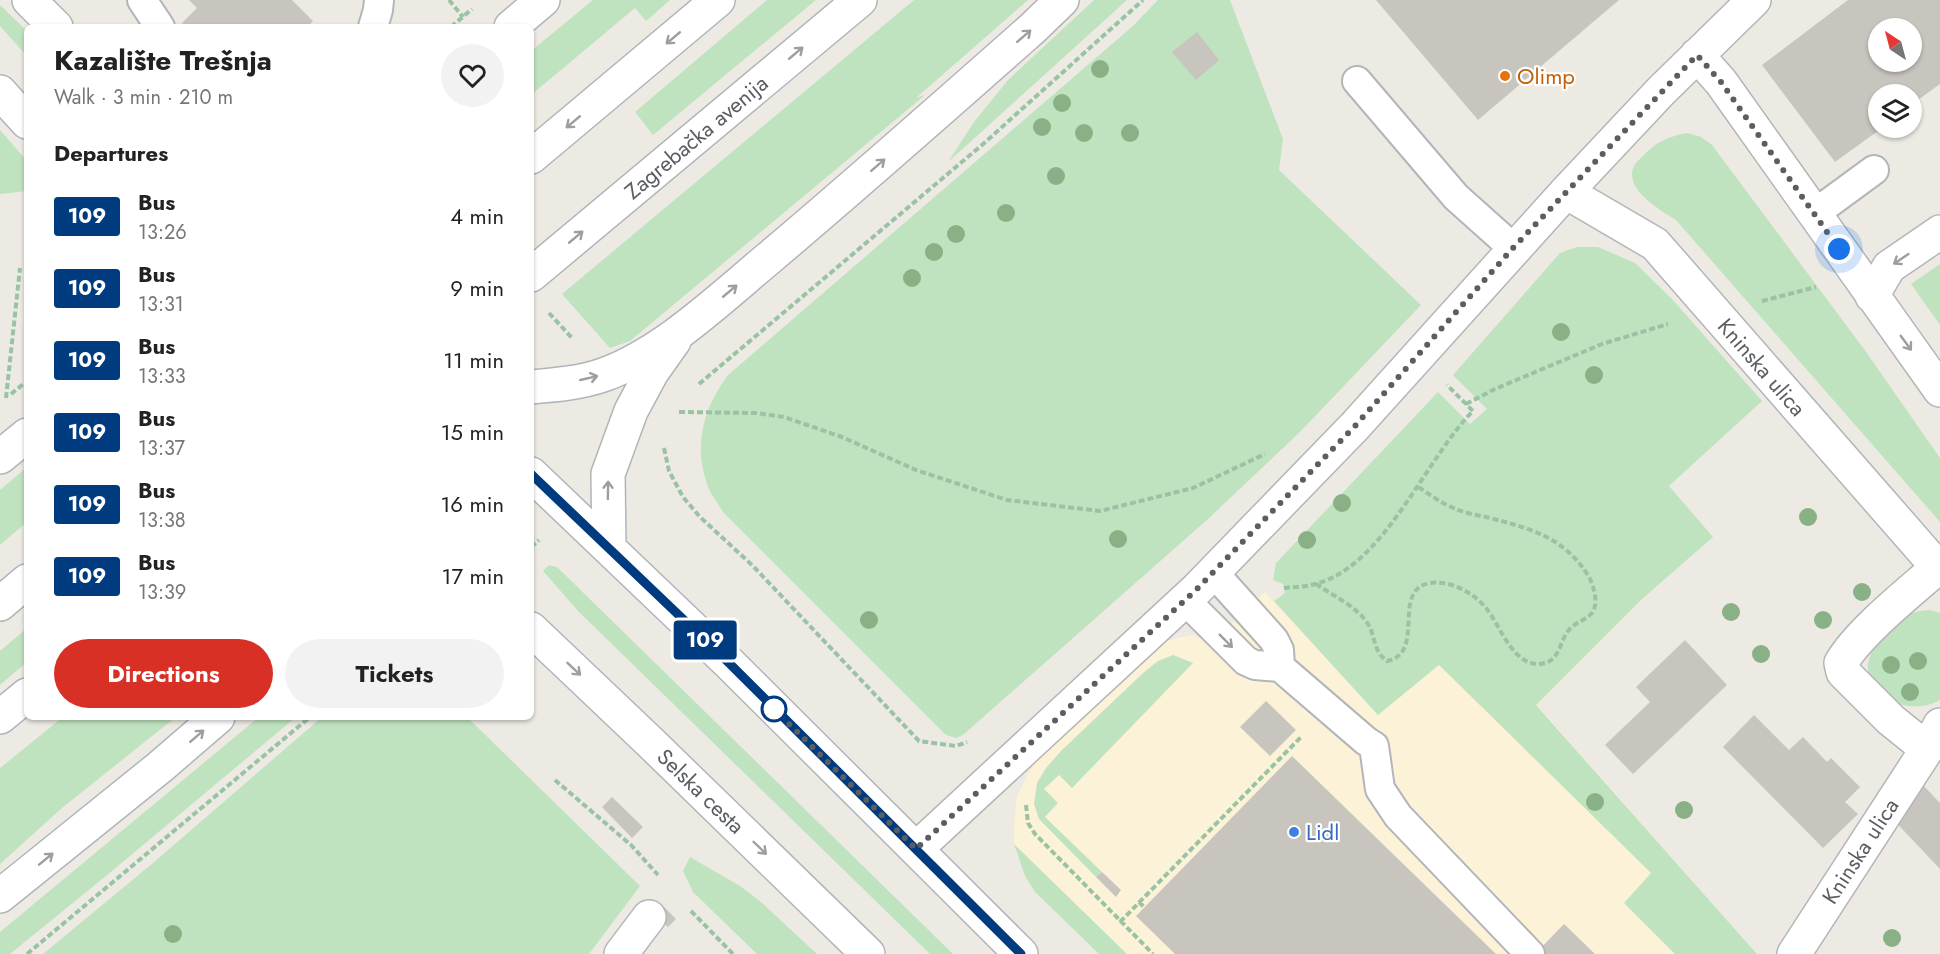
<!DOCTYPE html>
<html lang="en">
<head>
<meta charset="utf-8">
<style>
  body { margin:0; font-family:Jost,sans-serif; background:#f2f2f2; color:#222; height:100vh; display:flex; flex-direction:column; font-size:22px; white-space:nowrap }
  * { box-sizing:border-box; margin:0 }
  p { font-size:20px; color:#767676 }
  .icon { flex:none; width:33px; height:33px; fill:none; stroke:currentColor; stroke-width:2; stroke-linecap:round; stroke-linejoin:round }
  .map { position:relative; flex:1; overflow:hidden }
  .side { position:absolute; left:24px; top:24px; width:510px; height:696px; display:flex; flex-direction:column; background:#fff; border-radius:9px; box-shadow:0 2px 4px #0004 }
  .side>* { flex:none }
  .badge { padding:0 12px; border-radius:4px; font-size:21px; line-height:39px }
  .needle { width:39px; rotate:324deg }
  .tools { position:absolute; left:1868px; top:18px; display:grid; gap:12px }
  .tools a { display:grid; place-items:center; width:54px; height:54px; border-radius:50%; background:#fff; box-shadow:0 2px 4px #0004; font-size:30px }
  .you { position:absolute; width:30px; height:30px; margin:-15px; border:4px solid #fff; border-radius:50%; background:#1a73e8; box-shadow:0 0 0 9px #1a73e833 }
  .map>.badge { position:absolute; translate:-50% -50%; box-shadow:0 0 0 3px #fff }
  h2 { padding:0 30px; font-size:22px; line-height:54px }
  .round { display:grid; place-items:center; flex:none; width:63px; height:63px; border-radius:32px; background:#f2f2f2 }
  .overview { display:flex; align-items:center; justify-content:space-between; height:102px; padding:0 30px }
  h1 { font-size:28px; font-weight:700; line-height:45px }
  .primary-button { display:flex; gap:12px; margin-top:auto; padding:12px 30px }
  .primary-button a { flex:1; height:69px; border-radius:36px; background:#d93025; color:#fff; font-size:24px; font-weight:700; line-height:69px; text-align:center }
  .primary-button a+a { background:#f2f2f2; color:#222 }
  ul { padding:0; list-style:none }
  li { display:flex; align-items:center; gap:18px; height:72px; padding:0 30px }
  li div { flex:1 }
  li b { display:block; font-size:22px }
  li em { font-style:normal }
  li .badge { min-width:66px; font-weight:700; text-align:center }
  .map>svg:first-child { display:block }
  .commercial { fill:#fcf2d8 }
  .green { fill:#c0e3bf }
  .building { fill:#c8c5bf; fill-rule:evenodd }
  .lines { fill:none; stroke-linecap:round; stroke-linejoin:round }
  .lane-casing { stroke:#b3b5b9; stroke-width:32 }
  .street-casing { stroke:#b3b5b9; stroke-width:36 }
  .secondary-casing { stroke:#b1b5b9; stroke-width:36 }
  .path { stroke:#99c3a4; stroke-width:4; stroke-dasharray:6 3; stroke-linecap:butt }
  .lane { stroke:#fff; stroke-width:28 }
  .street { stroke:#fff; stroke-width:33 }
  .secondary { stroke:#fff; stroke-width:33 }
  .tree { fill:#8ab186 }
  .oneway { stroke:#9c9ea1 }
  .line-casing { stroke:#fff; stroke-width:14 }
  .line { stroke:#003b80; stroke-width:9 }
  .walk { stroke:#5a5e62; stroke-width:6; stroke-dasharray:0 10.8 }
  .food-dot { fill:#e8710a; stroke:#fff; stroke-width:2 }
  .stop-dot { fill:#fff; stroke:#003b80; stroke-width:3 }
  .shop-dot { fill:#3f7fe0; stroke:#fff; stroke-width:2 }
  .labels { text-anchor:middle; stroke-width:4.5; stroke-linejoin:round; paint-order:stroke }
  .food-label { font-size:22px; fill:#c56008; stroke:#fff; text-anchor:start }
  .street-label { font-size:22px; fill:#5a5e62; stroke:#fff }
  .shop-label { font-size:22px; fill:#366cbe; stroke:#fff; text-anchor:start }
</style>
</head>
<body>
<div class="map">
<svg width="1940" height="954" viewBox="0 0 1940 954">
  <rect width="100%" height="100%" fill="#eceae2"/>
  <path class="commercial" d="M1265,592L1378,715L1476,633L1536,704L1757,954H1099L1035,892L1025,876L1014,844V823L1017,797L1028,774L1038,758L1158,646L1166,641L1190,635L1212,642Z"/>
  <path class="green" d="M593,0H670L646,21L635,8L531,95V51Z
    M767,0H816L653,135L635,112Z
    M914,0H1028L916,98L925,95L630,341L610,348L562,294Z
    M1094,0H1127L948,162L974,122L1008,80Z
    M1158,0H1230L1283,139L1279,170L1421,305L1300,432L1208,519L964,734L956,738L946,735L723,512C718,503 710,494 707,484C693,444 704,407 728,375L1133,26Z
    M0,5L27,31V56L0,26Z
    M0,130L27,161V191L0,194Z
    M1687,133L1701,137L1712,145L1864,349L1940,458V522L1676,220C1660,210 1623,189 1634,166C1636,162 1640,159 1643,156C1656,142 1669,136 1687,133Z
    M1577,247H1598L1635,263L1672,299L1762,401L1669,486L1713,537L1642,599L1536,705L1757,954H1675L1624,903L1651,873L1439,665L1378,715L1274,601L1285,593L1283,584L1273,580L1276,563L1438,392L1470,424L1487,409L1453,375L1560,253Z
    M1940,264V325L1911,284Z
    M27,467V522L0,545V490Z
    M549,565L557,567L953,954H930L579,612L543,571Z
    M1930,610L1940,613V700C1913,716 1865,701 1868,664C1870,651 1878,642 1887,633C1902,616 1907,612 1930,610Z
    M27,628V662L0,685V651Z
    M1173,655L1193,663L1072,788L1059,775L1044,789L1058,803L1045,817L1102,872L1096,877L1039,819L1034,804L1037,783L1046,768L1061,751L1143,673L1158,661Z
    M63,717H176L62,808L0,864V768Z
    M259,717H296L112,871L10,954H0V932Z
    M322,717H467L640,886L589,954H43L153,863Z
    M1014,844L1127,954H1099L1035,892L1025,876Z
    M690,857L740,886L761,902L817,954H757L693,892L683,871Z"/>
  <path class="building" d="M189,0H292L313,21L307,27H186L182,23L197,8Z
    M1376,0H1619L1478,120Z
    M1848,0H1940V84L1911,105V94H1878V128H1882L1835,162L1762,65ZM1878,28H1911V62H1878Z
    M1197,32L1219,60L1196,80L1172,52Z
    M1685,640L1727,685L1633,774L1605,745L1650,702L1636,687Z
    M1266,701L1296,730L1270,756L1240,727Z
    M1754,715L1789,750L1803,737L1827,762L1831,758L1860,787L1845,802L1858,814L1823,848L1723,747Z
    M1292,756L1496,954H1175L1136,916Z
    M1921,783L1940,803V869L1888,814Z
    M612,797L643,827L632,838L602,807Z
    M1102,872L1121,890L1116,897L1096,877Z
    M660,903L676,919L668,927L655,915Z
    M1564,924L1595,954H1535Z"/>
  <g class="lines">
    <g class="lane-casing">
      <path id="lane" d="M142,0L160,27
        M373,27L378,10L379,0
        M1357,81L1456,197L1513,248
        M1814,214L1874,170
        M1213,572L1274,640L1279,650L1280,667
        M1185,600L1246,661L1255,665L1280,667L1366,741L1374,746L1380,789L1398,816L1530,954"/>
    </g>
    <g class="street-casing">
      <path id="street" d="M1697,55L1721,82L1940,390
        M1566,192L1655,244L1940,570
        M1872,296L1889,267L1940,232
        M1927,749L1891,720L1843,672L1841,663C1860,631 1909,593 1938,567
        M916,849L1197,589L1355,426L1566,192L1661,91L1754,0
        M621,954L649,917
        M1794,954L1927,749L1940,725"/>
    </g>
    <g class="secondary-casing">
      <path id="secondary" d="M29,0L56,27
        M511,27L543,0
        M0,92L27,122
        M531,157L718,0
        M531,275L860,0
        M531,387C555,385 580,383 603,375C663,354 721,298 769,258C858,183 946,105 1033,28L1062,0
        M0,457L27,435
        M531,474L729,663L1021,954
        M609,548L608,474L631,411L652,372L674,341
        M0,604L27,581
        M531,629L651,743L868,954
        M0,717L27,695
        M0,896L160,767L218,717"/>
    </g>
    <path class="path" d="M449,0L463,17
      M451,27L472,9
      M1762,301L1816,287
      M549,313L572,338
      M699,384L982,145L1143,0
      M11,394L27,381
      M6,398L20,268
      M1466,404L1495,389L1602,344L1668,324
      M679,412L756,413L784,417L842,437L916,470L1007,500L1100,511L1193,488L1265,454
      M664,448L669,471L683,497L700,517L752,565L919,741L956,746L967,742
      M531,547L539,540
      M1316,584C1332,595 1354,605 1366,621C1376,634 1372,651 1387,661C1427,653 1390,590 1430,583C1436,582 1442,583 1448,584C1463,588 1476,596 1486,608C1501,626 1514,671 1545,663C1560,659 1560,641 1568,631C1574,623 1583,621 1590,615C1600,607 1594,586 1589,577C1565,537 1529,528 1486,517C1476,515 1465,513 1456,509C1442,504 1429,494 1417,486
      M1284,588C1294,587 1305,587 1315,584C1384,567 1425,459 1473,411L1447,385
      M555,780L631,845L658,875
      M1026,805L1028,823L1035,834L1153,954
      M1139,902L1145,908
      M691,911L733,954
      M1120,922L1301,737
      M27,954L310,717"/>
    <use href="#lane" class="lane"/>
    <use href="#street" class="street"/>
    <use href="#secondary" class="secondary"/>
  </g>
  <g class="tree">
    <circle cx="1100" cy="69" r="9"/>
    <circle cx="1062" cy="103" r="9"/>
    <circle cx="1042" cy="127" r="9"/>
    <circle cx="1084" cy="133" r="9"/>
    <circle cx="1130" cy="133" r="9"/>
    <circle cx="1056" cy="176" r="9"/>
    <circle cx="1006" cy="213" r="9"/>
    <circle cx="956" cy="234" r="9"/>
    <circle cx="934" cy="252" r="9"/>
    <circle cx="912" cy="278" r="9"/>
    <circle cx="1561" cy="332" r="9"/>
    <circle cx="1594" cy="375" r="9"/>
    <circle cx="1342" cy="503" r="9"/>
    <circle cx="1808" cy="517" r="9"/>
    <circle cx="1118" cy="539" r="9"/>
    <circle cx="1307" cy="540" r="9"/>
    <circle cx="1862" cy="592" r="9"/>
    <circle cx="1731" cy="612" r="9"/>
    <circle cx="869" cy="620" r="9"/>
    <circle cx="1823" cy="620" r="9"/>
    <circle cx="1761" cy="654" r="9"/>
    <circle cx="1918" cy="661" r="9"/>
    <circle cx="1891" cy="665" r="9"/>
    <circle cx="1910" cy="692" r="9"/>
    <circle cx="1595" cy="802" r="9"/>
    <circle cx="1684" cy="810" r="9"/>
    <circle cx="173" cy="934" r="9"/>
    <circle cx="1892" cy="938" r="9"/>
  </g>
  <defs><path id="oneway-shaft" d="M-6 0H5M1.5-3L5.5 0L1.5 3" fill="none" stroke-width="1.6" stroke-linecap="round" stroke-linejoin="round" transform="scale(1.5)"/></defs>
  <g class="oneway">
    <use href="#oneway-shaft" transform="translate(1024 36) rotate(-41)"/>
    <use href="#oneway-shaft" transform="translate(673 38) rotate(140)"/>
    <use href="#oneway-shaft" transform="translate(796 53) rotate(-40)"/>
    <use href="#oneway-shaft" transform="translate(573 122) rotate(140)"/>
    <use href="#oneway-shaft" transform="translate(878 165) rotate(-41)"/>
    <use href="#oneway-shaft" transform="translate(576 237) rotate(-40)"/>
    <use href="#oneway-shaft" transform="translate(1901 259) rotate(146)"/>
    <use href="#oneway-shaft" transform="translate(730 291) rotate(-40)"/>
    <use href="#oneway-shaft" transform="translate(1906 343) rotate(54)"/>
    <use href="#oneway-shaft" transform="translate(589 378) rotate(-13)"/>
    <use href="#oneway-shaft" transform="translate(608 490) rotate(-89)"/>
    <use href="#oneway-shaft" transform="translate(1226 641) rotate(45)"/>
    <use href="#oneway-shaft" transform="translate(574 669) rotate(43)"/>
    <use href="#oneway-shaft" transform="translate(197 736) rotate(-41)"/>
    <use href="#oneway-shaft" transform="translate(760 848) rotate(44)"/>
    <use href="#oneway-shaft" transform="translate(46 859) rotate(-39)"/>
  </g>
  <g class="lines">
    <g class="line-casing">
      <path id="line" d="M531,474L729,663L1021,954"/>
    </g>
    <use href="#line" class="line"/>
    <path class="walk" d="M774,709L916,849L1197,589L1355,426L1513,248L1697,55L1721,82L1839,249"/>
  </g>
  <circle class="food-dot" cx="1505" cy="76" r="6"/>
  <circle class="stop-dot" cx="774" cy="709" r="12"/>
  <circle class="shop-dot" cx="1294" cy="832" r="6"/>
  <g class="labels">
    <g class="food-label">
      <text x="1517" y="84">Olimp</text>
    </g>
    <g class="street-label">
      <text transform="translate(696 137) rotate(-40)" y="8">Zagrebačka avenija</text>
      <text transform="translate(1762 367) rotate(49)" y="8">Kninska ulica</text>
      <text transform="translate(701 791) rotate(44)" y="8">Selska cesta</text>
      <text transform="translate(1860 851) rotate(-57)" y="8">Kninska ulica</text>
    </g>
    <g class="shop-label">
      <text x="1306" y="840">Lidl</text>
    </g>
  </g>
</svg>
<div class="tools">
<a><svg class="needle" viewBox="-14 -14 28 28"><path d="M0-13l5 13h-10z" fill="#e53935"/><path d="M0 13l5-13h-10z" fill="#767676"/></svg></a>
<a><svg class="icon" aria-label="layers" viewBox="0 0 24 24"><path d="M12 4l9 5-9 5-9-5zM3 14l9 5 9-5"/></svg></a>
</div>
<div class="you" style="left:1839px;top:249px"></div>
<b class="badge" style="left:705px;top:640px;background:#003b80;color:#fff">109</b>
<section class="side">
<div class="overview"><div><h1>Kazalište Trešnja</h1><p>Walk · 3 min · 210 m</p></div><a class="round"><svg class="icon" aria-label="heart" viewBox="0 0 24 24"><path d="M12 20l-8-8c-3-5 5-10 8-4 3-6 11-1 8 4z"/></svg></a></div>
<h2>Departures</h2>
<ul>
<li><span class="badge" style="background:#003b80;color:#fff">109</span><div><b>Bus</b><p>13:26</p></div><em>4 min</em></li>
<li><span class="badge" style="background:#003b80;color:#fff">109</span><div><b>Bus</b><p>13:31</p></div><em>9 min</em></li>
<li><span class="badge" style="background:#003b80;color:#fff">109</span><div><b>Bus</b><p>13:33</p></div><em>11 min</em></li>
<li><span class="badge" style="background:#003b80;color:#fff">109</span><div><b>Bus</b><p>13:37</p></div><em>15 min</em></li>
<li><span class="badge" style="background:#003b80;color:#fff">109</span><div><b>Bus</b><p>13:38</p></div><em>16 min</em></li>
<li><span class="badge" style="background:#003b80;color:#fff">109</span><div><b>Bus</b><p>13:39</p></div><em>17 min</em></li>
</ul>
<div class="primary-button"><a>Directions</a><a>Tickets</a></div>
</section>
</div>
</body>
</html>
